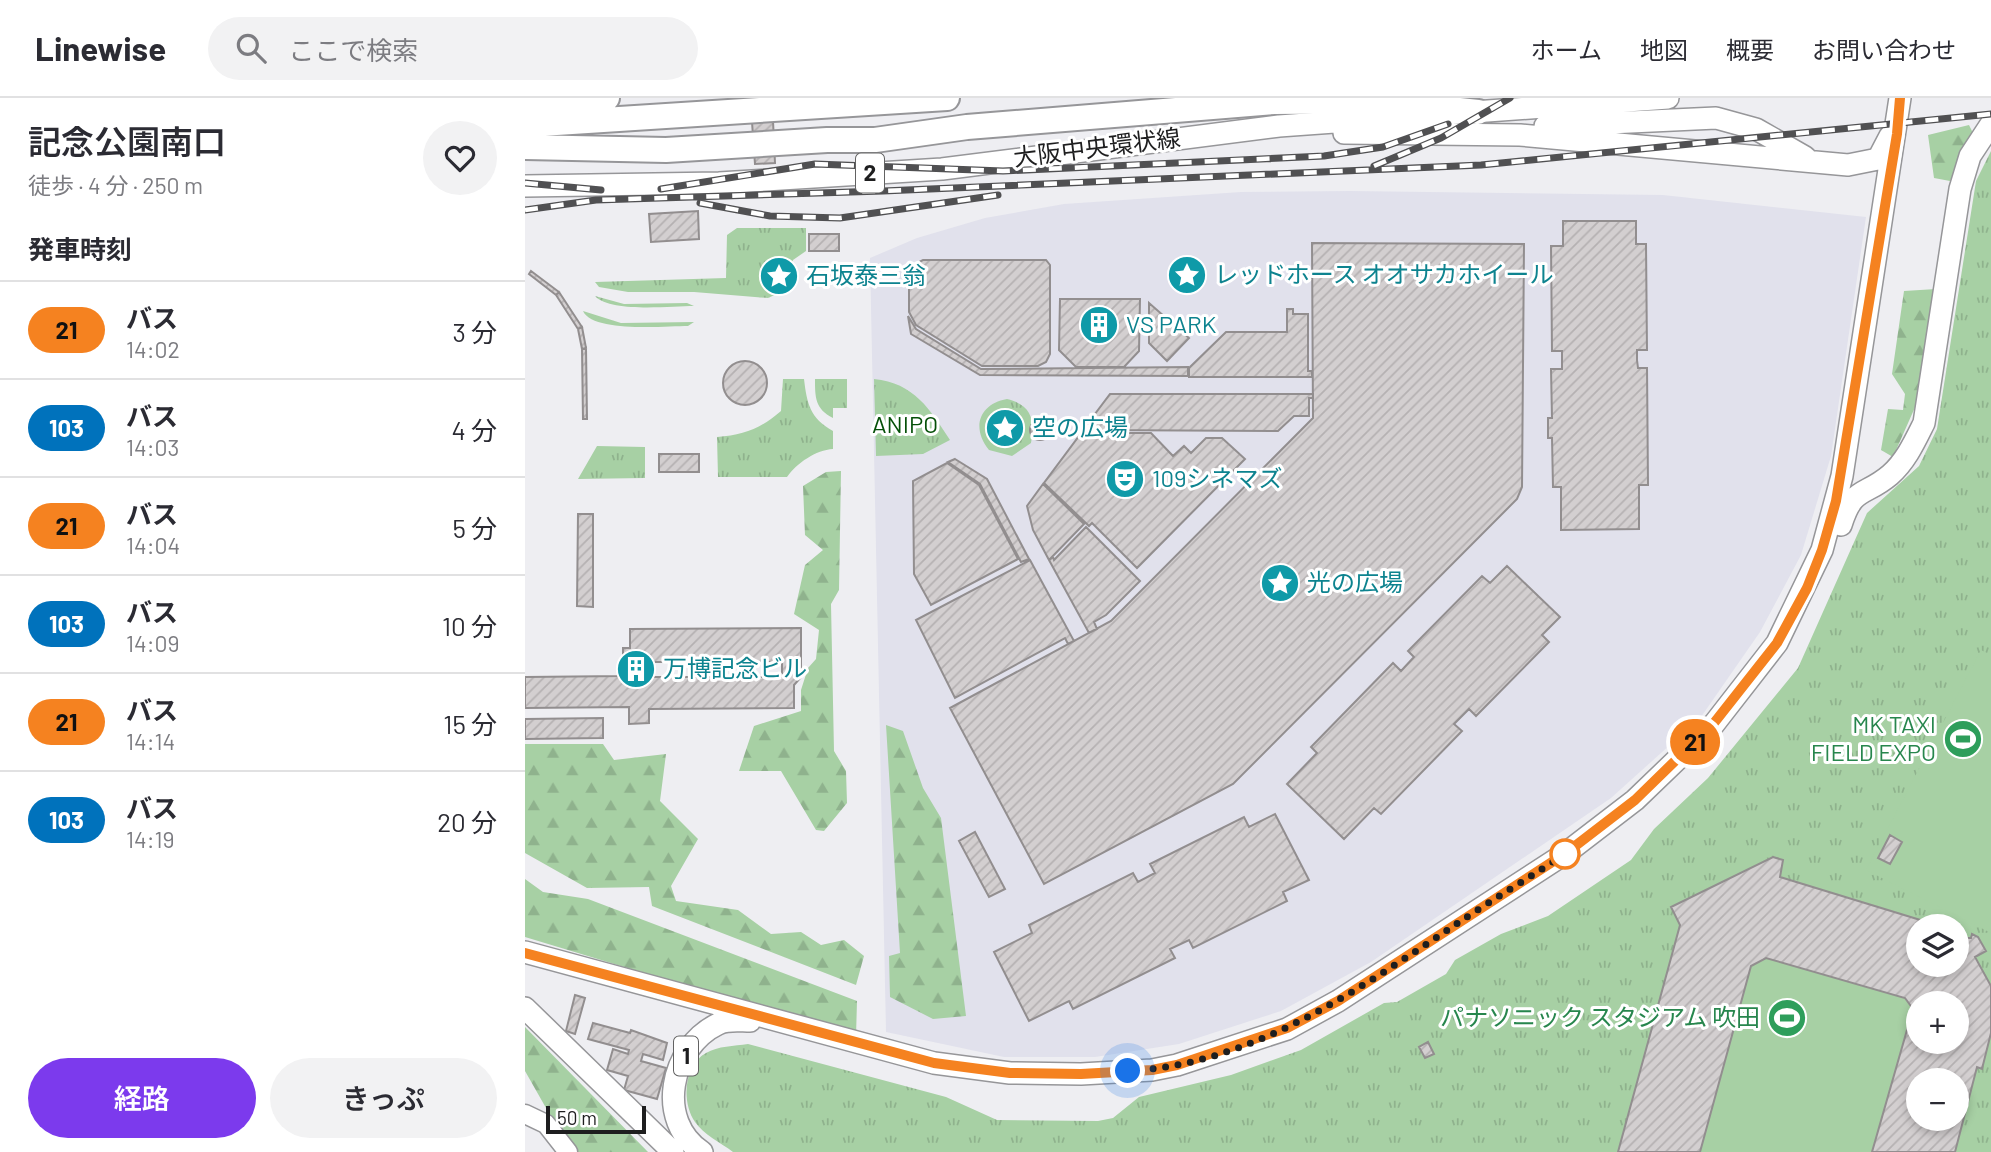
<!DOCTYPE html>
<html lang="ja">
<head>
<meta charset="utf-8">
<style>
  body { margin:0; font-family:Barlow,"Noto Sans JP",sans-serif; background:#f2f2f3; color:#2b2b33; height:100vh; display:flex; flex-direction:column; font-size:26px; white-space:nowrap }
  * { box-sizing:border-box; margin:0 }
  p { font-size:23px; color:#7c7c81 }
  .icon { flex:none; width:38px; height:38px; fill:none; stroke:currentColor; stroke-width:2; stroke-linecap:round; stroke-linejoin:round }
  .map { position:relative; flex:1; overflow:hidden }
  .drawer { display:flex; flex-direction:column; background:#fff; width:525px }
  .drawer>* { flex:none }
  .badge { padding:0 14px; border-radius:23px; font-size:24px; line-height:46px }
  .fabs { position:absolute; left:1381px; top:816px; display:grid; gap:14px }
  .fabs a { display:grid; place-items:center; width:63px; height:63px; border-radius:50%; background:#fff; box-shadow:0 4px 10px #0003; font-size:35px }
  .scale { position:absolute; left:21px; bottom:18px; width:100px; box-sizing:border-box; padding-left:7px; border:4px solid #1e1e1f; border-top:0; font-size:19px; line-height:24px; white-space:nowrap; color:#1e1e1f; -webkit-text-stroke:5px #fff; paint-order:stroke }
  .you { position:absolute; width:35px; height:35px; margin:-18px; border:5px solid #fff; border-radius:50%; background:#1a73e8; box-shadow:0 0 0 10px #1a73e833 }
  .map>.badge { position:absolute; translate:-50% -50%; box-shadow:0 0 0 4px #fff }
  h2 { padding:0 28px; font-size:26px; line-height:63px }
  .round { display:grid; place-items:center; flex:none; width:74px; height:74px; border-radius:37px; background:#f2f2f3 }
  .head { display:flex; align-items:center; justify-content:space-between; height:119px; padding:0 28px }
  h1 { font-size:33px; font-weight:600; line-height:52px }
  .button { display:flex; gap:14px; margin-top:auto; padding:14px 28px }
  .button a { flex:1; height:80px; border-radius:42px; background:#7c3aed; color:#fff; font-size:28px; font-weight:600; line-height:80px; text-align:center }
  .button a+a { background:#f2f2f3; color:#2b2b33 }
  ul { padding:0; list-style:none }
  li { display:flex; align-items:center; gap:21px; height:98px; padding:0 28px; border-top:2px solid #e1e1e2 }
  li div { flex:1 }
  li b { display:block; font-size:26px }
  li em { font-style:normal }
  li .badge { min-width:77px; font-weight:700; text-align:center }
  header { display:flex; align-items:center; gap:42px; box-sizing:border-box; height:98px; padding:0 35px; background:#fff; border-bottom:2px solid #e1e1e2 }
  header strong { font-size:33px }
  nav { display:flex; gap:38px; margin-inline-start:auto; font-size:24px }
  .search { width:490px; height:63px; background:#f2f2f3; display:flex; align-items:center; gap:18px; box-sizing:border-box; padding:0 24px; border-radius:38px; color:#7c7c81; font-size:26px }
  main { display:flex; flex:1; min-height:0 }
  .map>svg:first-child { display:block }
  .built { fill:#e1e1ec }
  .grass { fill:url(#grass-tufts); fill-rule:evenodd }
  .forest { fill:url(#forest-firs) }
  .garden { fill:#a7d0a4; fill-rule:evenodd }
  .building { fill:url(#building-hatch); stroke:#928e8f; stroke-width:2; fill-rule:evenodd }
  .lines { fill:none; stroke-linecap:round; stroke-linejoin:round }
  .minor-casing { stroke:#969699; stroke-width:21 }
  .major-casing { stroke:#969699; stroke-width:24 }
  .highway-casing { stroke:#969699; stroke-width:28 }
  .minor { stroke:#fff; stroke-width:18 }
  .major { stroke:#fff; stroke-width:21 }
  .highway { stroke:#fff; stroke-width:24 }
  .rail-casing { stroke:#505052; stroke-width:7 }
  .rail { stroke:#fff; stroke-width:4.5; stroke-dasharray:13; stroke-linecap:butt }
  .line-casing { stroke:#fff; stroke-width:16 }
  .line { stroke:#f58220; stroke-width:10 }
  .walk { stroke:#1e1e1f; stroke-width:7; stroke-dasharray:0 12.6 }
  .stop-dot { fill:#fff; stroke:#f58220; stroke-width:3.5 }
  .labels { text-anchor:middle; stroke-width:6; stroke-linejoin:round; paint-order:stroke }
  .shield { fill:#fff; stroke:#626262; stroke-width:2 }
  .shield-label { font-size:23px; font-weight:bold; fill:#1e1e1f }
  .street-label { font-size:24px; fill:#1e1e1f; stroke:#fff }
  .culture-label { font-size:24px; fill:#0d838f; stroke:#fff; text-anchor:start }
  .park-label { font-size:24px; fill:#055008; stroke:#fff }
  .leisure-label { font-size:24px; fill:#27864d; stroke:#fff; text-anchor:end }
</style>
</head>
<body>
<header>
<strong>Linewise</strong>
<div class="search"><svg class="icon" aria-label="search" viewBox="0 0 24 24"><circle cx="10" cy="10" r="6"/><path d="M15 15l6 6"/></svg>ここで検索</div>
<nav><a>ホーム</a><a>地図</a><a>概要</a><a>お問い合わせ</a></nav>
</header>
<main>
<section class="drawer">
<div class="head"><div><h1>記念公園南口</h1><p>徒歩 · 4 分 · 250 m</p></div><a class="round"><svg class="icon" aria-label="heart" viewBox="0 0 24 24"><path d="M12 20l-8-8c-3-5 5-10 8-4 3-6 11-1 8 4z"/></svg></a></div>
<h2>発車時刻</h2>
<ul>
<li><span class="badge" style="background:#f58220;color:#111">21</span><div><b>バス</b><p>14:02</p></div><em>3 分</em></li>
<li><span class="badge" style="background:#0072bc;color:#fff">103</span><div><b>バス</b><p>14:03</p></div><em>4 分</em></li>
<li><span class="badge" style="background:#f58220;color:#111">21</span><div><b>バス</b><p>14:04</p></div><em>5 分</em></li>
<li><span class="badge" style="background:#0072bc;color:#fff">103</span><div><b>バス</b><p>14:09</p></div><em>10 分</em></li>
<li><span class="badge" style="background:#f58220;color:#111">21</span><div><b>バス</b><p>14:14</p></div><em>15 分</em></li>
<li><span class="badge" style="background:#0072bc;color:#fff">103</span><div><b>バス</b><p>14:19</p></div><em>20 分</em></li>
</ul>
<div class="button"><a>経路</a><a>きっぷ</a></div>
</section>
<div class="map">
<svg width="1466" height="1054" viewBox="0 0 1466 1054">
  <defs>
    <pattern id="grass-tufts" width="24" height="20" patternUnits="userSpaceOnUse" patternTransform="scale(1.75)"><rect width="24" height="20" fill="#a7d0a4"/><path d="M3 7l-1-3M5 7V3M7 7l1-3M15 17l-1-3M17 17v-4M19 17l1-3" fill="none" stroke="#8fb28d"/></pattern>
    <pattern id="forest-firs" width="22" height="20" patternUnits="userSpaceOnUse" patternTransform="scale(1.75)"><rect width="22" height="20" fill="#a7d0a4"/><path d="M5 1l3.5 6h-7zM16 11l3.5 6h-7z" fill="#8fb28d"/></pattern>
    <pattern id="building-hatch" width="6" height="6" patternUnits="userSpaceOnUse" patternTransform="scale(1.75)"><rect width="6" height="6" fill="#d3cfd0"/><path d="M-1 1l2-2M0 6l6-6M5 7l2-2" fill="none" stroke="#b5b1b2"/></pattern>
  </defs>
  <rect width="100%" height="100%" fill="#eeeef2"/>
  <path class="built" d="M825,93L1138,97L1341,119L1306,358L1276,457L1235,534L1176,619L1086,700L846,864L756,913L654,946L570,959H479L361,934L345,160L392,140L460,120L539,106L716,94Z"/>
  <path class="grass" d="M1466,53V1054H208C196,1045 178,1036 170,1024C156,1004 159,967 181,955C193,948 209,948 223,946L421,999L472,1022L573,1023L588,1020L614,999L706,977L776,952L859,905L872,904L921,876L930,862L976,836L1023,818L1106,762L1129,731L1183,680L1273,570L1342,415L1394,368L1412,331L1451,83ZM1393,828H1432V866H1393ZM1393,905H1432V943H1393ZM1393,982H1432V1020H1393Z
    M212,130H281V153L268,162L260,187L254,195L243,200L169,194H103L74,189L70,184L201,180L202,137Z
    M70,198L99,206L162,205L169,208C145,208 86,215 70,198Z
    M58,213L96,225L169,224L163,228C140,228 68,235 58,213Z
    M258,281H279C282,306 285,320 308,333V351C291,352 272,365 262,379H193L192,339C219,337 235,331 256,313Z
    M290,281H322V310H308V320C290,311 290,299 290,281Z
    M349,281C389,285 405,311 425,342L398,356L351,358Z
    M482,301C507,307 510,322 506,345L487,358L464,352C446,330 454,306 482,301Z
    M72,348L120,349V380L53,381Z"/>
  <path class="forest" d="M1444,27L1449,37L1425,83L1409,80L1403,37Z
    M1411,191L1395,298L1368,359L1356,352L1363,311L1378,312L1380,296L1367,276L1379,193Z
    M316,373L314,492L306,506L309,653L321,673L322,705L299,733L291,732L256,673H214L229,628L276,613V592L283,570L291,561L294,532L269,516L280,467L298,452L280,437L278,388L301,374Z
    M361,627L378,633L398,690L416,720L441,918L408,921L365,899L364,858L375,855Z
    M0,646H78L89,662L141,656L135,703L173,741L146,788L151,803L213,812L246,836L276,834L296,847L319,842L339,858L331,887L127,808L124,789L62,790L0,755Z
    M0,781L18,794L63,801L332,903L331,939L0,839Z
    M0,929L123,1054H46L0,973Z"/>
  <path class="garden" d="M1456,552L1466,557V835L1341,772Z
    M1248,759L1258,762L1255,779L1415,828H1393V866H1432V833L1438,840H1446L1447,836L1461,853L1450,860L1466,888V935L1457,971L1452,970L1430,1054H1093L1155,827L1146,809ZM1393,905H1432V943H1393ZM1393,982H1432V1020H1393Z"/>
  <path class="building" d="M248,23L250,65L230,66L227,24Z
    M173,113L174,141L126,144L124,116Z
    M1038,123H1111V146H1121L1122,252H1112V262L1113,270H1122L1123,387H1114V431L1036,432V389H1028L1027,340H1023V320H1027L1026,271H1037V253H1027L1026,148H1038Z
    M284,136H314V153H284Z
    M787,145L999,146L997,389L992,401L708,686L519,786L425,610L586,523L788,320Z
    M398,162H521L525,167V256L521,264L513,268H457L391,227L384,214V174L390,166Z
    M6,173L34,194L31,197L4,176Z
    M34,194L57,229L53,231L31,197Z
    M535,201H615L614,253L599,269H551L534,252Z
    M624,205L664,240L642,263L624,245Z
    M762,211H768V216H783V273H787V279H664V270L701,234H762Z
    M383,218L391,231L456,271L663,269V278L455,277L386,236Z
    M57,229L61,250L57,251L53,231Z
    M61,250L62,321H58L57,251Z
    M198 285a22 22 0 1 1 44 0a22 22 0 1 1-44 0Z
    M585,296H788V300H784V318H769L753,333L565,332L561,328Z
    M505 332a10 10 0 1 1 20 0a10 10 0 1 1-20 0Z
    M560,330L564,335H626L648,358L659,348L666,355L681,340H697L720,361L612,470L567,425L564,428L519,385Z
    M134,356H174V374H134Z
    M430,361L462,381L504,461L496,464L455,386L423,364Z
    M422,365L454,387L493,461L406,507L389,476L388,383Z
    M518,386L559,426L524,462L508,432L502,408Z
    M53,416H68V509L52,508Z
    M561,429L615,483L581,517L569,524L572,531L564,535L524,462L528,459L529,462Z
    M505,462L549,543L543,546L540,540L430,600L391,522Z
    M982,468L1035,519L1017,537L1024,544L951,618L944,611L929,626L937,633L856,716L849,710L819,741L762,686L792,655L786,649L868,565L876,573L889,559L883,553L957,478L965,485Z
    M276,530V579L269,587V610L124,611V625L104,626V609L0,610V579L98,578V550H105V531ZM123,564H257V579H123Z
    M78,620V640L0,641V621Z
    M750,716L784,782L758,794L762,803L668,850L664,842L645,851L650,860L548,911L544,903L504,923L469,854L507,835L504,827L608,775L613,784L630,775L625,766L719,719L724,729Z
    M450,734L480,791L464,799L434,743Z
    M1365,737L1377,744L1365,766L1353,760Z
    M1248,759L1258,762L1255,779L1415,828H1393V866H1432V833L1438,840H1446L1447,836L1453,839L1461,853L1450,859L1466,888V935L1457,971L1452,969L1430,1054H1347L1388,911L1380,900L1241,860L1226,868L1175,1054H1093L1155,827L1146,809ZM1393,905H1432V943H1393ZM1393,982H1432V1020H1393Z
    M50,897L60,900L50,936L41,933Z
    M68,925L105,935L106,932L142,945L138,962L118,956L116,963L141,970L132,1001L99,992L103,978L82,972L88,951L103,956L104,952L63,941Z
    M903,944L909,956L900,960L894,949Z"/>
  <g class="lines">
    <g class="minor-casing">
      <path id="minor" d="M0,1016L21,1026L43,1054"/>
    </g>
    <g class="major-casing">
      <path id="major" d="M1020,28L1191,20L1231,31L1280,59
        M819,35L995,37L1323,67L1353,61L1365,38
        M0,88L194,85L417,71L754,28L1143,0
        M1316,427C1328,388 1339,399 1365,377C1381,363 1390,343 1399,325L1435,91L1445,58L1466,26
        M0,854L409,965L485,975L556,976L627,972L652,967L762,931L813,903L1041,755L1110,702L1189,626L1252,545L1297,452L1317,378L1375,0
        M0,910L148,1054
        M177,1054C130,1023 145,949 193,926C202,921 215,923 225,923"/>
    </g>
    <g class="highway-casing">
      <path id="highway" d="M0,3L82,0
        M0,27L422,0
        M0,49L141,52L302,42H350L442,29L749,4L852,3L953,14"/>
    </g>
    <use href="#minor" class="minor"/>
    <use href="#major" class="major"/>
    <use href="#highway" class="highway"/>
    <g class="rail-casing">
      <path id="rail" d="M849,68L916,40L985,0
        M0,85L76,92
        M136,91L290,66L478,73L799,58L858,49L923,26
        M175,105L245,118L315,120L473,97
        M0,112L71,102L358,93L956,67L1466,16"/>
    </g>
    <use href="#rail" class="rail"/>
  </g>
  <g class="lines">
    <g class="line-casing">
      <path id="line" d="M0,855L409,965L485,975L556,976L627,972L652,967L762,930L813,903L1041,755L1110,702L1189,625L1252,545L1282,490L1297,452L1311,403L1372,36L1375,0"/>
    </g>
    <use href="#line" class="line"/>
    <path class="walk" d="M603,973C726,967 831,893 930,827C965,803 1007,778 1040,756"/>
  </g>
  <defs>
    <g id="sight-disc" transform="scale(2.0125)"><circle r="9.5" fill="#0f9aa8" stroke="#fff"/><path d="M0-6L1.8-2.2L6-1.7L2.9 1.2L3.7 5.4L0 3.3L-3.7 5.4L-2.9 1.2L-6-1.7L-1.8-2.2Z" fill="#fff"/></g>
    <g id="building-disc" transform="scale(2.0125)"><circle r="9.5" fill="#0f9aa8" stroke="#fff"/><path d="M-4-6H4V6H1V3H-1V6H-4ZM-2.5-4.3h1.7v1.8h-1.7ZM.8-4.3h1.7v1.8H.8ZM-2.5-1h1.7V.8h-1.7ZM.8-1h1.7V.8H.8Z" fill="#fff"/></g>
    <g id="theatre-disc" transform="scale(2.0125)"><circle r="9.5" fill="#0f9aa8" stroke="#fff"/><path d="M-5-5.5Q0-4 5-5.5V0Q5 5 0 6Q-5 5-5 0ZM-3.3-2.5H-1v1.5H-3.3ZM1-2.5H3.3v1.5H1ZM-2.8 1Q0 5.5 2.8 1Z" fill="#fff"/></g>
    <g id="stadium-disc" transform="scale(2.0125)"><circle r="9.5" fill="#2e9e5b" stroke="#fff"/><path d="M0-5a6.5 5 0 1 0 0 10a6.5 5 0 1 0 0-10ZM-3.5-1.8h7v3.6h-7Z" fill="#fff"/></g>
  </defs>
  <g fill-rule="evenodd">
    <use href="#sight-disc" x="662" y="177"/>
    <use href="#sight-disc" x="254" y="178"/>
    <use href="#building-disc" x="574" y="227"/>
    <use href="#sight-disc" x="480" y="330"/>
    <use href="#theatre-disc" x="600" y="381"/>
    <use href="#sight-disc" x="755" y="485"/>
    <use href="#building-disc" x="111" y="571"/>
    <use href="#stadium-disc" x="1438" y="641"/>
    <use href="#stadium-disc" x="1262" y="920"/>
  </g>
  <circle class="stop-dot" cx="1040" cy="756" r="14"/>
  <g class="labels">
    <g class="shield">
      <rect x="331" y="55.5" width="28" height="39" rx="5"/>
      <rect x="149" y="938.5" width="24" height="39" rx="5"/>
    </g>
    <g class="shield-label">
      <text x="345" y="83">2</text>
      <text x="161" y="966">1</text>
    </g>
    <g class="street-label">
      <text transform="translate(572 50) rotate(-7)" y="8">大阪中央環状線</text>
    </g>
    <g class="culture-label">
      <text x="689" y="185">レッドホース オオサカホイール</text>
      <text x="281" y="186">石坂泰三翁</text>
      <text x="601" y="235">VS PARK</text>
      <text x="507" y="338">空の広場</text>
      <text x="627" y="389">109シネマズ</text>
      <text x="782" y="493">光の広場</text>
      <text x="138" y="579">万博記念ビル</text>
    </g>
    <g class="park-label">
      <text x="380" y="335">ANIPO</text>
    </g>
    <g class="leisure-label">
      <text x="1411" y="635">MK TAXI<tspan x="1411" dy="28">FIELD EXPO</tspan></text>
      <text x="1235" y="928">パナソニック スタジアム 吹田</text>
    </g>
  </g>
</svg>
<div class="fabs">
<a><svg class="icon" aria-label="layers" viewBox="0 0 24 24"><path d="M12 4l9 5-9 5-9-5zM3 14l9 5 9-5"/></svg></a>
<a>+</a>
<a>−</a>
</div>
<div class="scale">50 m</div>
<div class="you" style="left:603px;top:973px"></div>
<b class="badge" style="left:1170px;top:644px;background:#f58220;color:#111">21</b>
</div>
</main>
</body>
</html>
